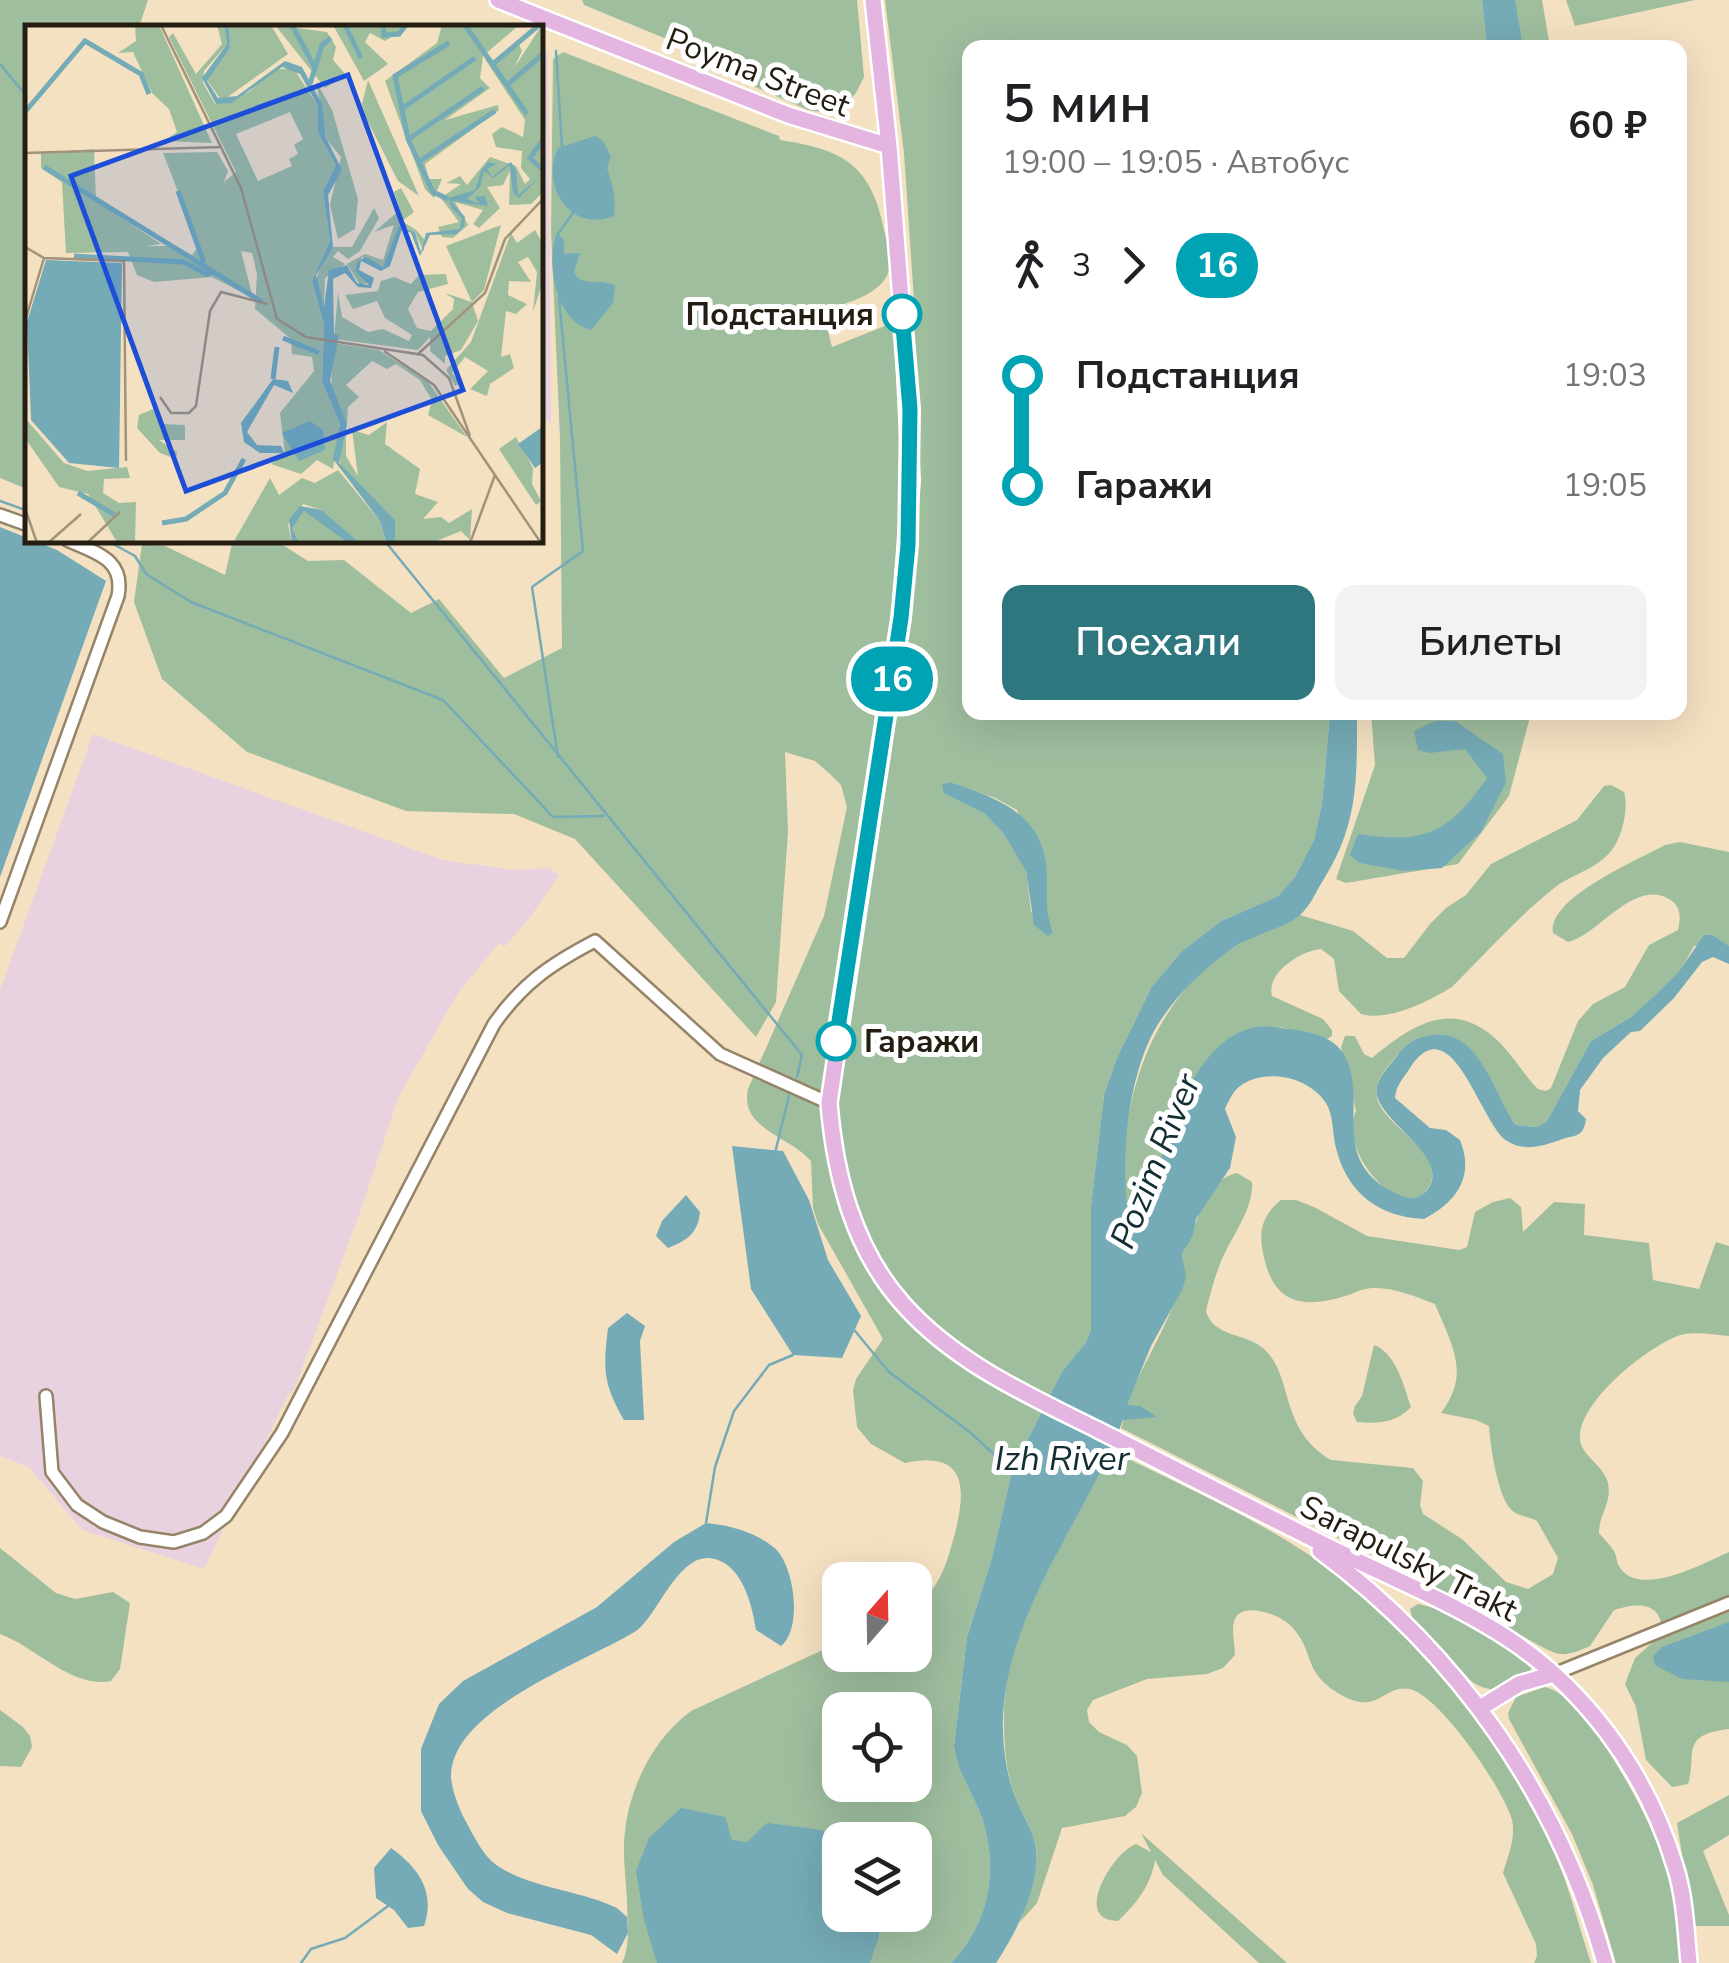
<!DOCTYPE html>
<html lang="ru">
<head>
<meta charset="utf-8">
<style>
  body { margin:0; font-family:"Nunito Sans",sans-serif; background:#f2f2f2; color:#202124; height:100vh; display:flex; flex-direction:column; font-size:38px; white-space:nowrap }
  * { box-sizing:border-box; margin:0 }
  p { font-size:32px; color:#757577 }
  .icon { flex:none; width:55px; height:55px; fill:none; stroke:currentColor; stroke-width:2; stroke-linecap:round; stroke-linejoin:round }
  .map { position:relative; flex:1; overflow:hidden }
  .panel { position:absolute; left:962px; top:40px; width:725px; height:680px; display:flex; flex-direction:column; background:#fff; border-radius:20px; box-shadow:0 10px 40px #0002 }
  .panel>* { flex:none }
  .badge { padding:0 20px; border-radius:32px; font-size:35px; line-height:65px }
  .needle { width:65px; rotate:20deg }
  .controls { position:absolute; left:822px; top:1562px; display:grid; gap:20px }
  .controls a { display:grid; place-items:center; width:110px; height:110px; border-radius:20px; background:#fff; box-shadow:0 10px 40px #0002; font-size:50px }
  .map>.badge { position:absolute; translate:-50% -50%; box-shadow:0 0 0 5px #fff }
  .legs { display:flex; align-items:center; gap:15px; height:110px; padding:0 40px; font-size:32px }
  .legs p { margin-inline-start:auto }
  .head { display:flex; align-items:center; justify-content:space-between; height:170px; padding:0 40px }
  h1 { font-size:55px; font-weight:600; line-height:75px }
  .button { display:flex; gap:20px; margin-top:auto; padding:20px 40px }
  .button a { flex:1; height:115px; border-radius:20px; background:#2e777e; color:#fff; font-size:40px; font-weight:600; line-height:115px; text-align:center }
  .button a+a { background:#f2f2f2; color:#202124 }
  ul { padding:0 40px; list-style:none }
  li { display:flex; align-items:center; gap:35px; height:110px; font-size:38px }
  li i { display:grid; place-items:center; width:15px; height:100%; margin:0 12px; background:currentColor }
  li i::after { content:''; width:25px; height:25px; margin:-12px; border:8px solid; border-radius:50%; background:#fff }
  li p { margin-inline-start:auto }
  li:first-child i { background:linear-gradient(#0000 50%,currentColor 0) }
  li:last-child i { background:linear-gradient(currentColor 50%,#0000 0) }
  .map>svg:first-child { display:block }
  .industrial { fill:#e8d2e0 }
  .green { fill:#9fbe9e; fill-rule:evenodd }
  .water { fill:#74abb6 }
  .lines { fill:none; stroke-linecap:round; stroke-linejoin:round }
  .stream { stroke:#74abb6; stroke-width:2.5 }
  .minor-casing { stroke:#958468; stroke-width:16 }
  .major-casing { stroke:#fff; stroke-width:20 }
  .minor { stroke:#fff; stroke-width:11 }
  .major { stroke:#e3b5e0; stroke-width:15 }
  .line-1-casing { stroke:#fff; stroke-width:22 }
  .line-1 { stroke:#00a3b4; stroke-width:15 }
  .stop-1-dot { fill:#fff; stroke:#00a3b4; stroke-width:5 }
  .labels { text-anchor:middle; stroke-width:10; stroke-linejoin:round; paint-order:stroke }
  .street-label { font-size:32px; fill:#241d12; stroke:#fff }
  .stop-label { font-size:32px; font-weight:bold; fill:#241d12; stroke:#fff; text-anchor:end }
  .water-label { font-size:35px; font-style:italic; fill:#132f35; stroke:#fff }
  .inset-river { fill:none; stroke:#74abb6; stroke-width:5 }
  .inset-road { fill:none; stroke:#a1937c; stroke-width:2.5 }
  .view { fill:#1d4ed8; fill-opacity:0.15; stroke:#1d4ed8; stroke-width:5 }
  .inset-edge { fill:none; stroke:#241d12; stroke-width:5 }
</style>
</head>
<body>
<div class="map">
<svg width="1729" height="1963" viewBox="0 0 1729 1963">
  <rect width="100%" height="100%" fill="#f4e1c2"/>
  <path class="industrial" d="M540,48L548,51L551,424L540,413Z
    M93,734L443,860L513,870L549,868L559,875L529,919L504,947L499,943L458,993L398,1098L363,1204L294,1390L288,1395L204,1569L82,1530L29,1467L0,1456V990Z"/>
  <path class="green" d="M0,0H148L139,27L28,28L27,489L0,478Z
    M582,0H857L864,77L856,93L843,106L826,113L808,110L714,69L686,47L584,5Z
    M885,0H1482L1487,47L970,48V712L1330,713L1322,804L1314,840L1295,877L1278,896L1221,921L1181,952L1151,988L1116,1060L1104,1095L1091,1206V1330L1086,1342L1061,1373L1012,1471L992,1558L967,1637L954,1746C957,1772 973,1793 982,1818C999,1871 989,1923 951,1963H622C631,1945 627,1921 627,1901C626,1879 622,1853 625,1831C630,1786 654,1738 691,1711L840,1642V1655H915V1607C922,1600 931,1593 936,1584C946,1568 950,1551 955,1533C967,1486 965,1450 905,1463L871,1444L857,1427L853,1390L856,1379L883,1339L818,1224L813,1208L811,1161C790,1136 739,1129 748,1089L824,916L847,807L841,785L830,774L815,761L785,752L788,831L776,1002L756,1037L575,839L514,814L406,811L247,752L162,679L134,602L142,544L165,546L225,575L232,544L275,540L308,561L344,560L411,613L439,599L504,678L562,648L560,438L551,231L553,59L563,52L779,136L780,140C847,150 872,167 885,234C888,247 894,267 885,279C873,297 843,304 823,311L832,347L915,314L904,153ZM950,782L995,798L1017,810L1047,878L1045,913L1053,932L1031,912L1026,870L1003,833L985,814L943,793L942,784ZM840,1710H915V1785H840ZM840,1840H915V1915H840Z
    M1514,0H1542L1550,47H1520Z
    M1566,0H1695L1575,26Z
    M1371,713H1531L1509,796L1458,864L1346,883L1336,879L1375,765Z
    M1611,785L1624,792C1629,808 1622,838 1611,851C1596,870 1571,874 1553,889C1520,915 1483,956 1452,987C1429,1001 1388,1022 1361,1014L1339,991L1334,959L1321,949C1300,951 1266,973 1272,996L1323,1019L1332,1030V1036L1327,1039L1280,1027L1169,1134L1145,1221L1136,1233L1130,1234C1110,1129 1140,1003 1238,945C1257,933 1280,924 1300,915L1353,931L1387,958H1404L1430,924L1446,908L1466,895L1491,864L1577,820L1604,786Z
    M1680,842L1729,852V946L1723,943L1694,946L1679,973L1656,994L1631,1017L1591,1041L1547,1121L1537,1127L1516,1125C1493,1096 1489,1064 1458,1040L1398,1054C1391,1063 1379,1075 1377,1086C1367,1123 1453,1149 1428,1188C1404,1226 1336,1151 1356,1111L1341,1047L1345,1036H1355L1364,1054L1372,1058C1410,1027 1451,997 1497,1040C1513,1055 1523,1074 1538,1089L1546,1091L1551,1088L1578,1021L1593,1004L1625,987L1649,945L1678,930C1680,920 1682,909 1672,901C1636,875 1599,935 1568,942L1553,933C1547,898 1638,860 1665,845Z
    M1237,1173L1252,1182C1254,1210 1230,1238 1220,1264C1214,1279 1210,1295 1206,1311C1213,1337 1245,1333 1263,1348C1295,1376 1277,1427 1331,1460L1413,1468L1423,1481L1420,1505L1423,1514L1462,1539L1506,1582L1528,1589L1553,1574L1558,1558L1537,1521C1530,1517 1520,1516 1514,1512C1498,1502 1490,1444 1489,1426L1476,1420L1441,1413C1471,1373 1452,1346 1435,1304C1416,1297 1396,1288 1375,1288C1365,1287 1355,1293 1345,1296C1297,1311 1270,1300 1262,1247C1259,1227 1265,1213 1281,1200H1296L1314,1207L1367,1236L1459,1250L1467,1247L1475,1212L1493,1202L1510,1198L1521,1207L1523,1232L1554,1202L1585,1204L1584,1235L1649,1243L1653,1280L1699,1289L1716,1242L1729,1246V1336C1712,1335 1690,1330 1675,1337C1643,1351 1583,1399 1580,1435C1578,1454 1601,1463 1607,1480C1614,1501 1599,1513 1599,1533C1604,1539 1610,1545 1614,1551C1617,1556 1616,1562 1619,1566C1638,1600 1706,1562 1729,1552V1729C1678,1735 1698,1755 1688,1784L1672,1787L1646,1760L1636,1707L1625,1684L1635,1658L1662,1634C1663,1602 1639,1602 1614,1610L1590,1646C1581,1650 1570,1655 1560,1654C1549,1654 1478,1609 1462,1601L1121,1428L1124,1419L1140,1406H1126C1140,1365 1192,1291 1182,1254C1198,1228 1202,1180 1237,1173Z
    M1374,1345C1396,1353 1404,1386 1411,1407C1396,1423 1378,1424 1357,1422L1353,1414L1355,1406L1362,1396Z
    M1110,1450C1189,1489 1273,1525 1343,1579C1434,1649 1512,1748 1555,1854C1570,1889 1579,1927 1591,1963H1534L1537,1956L1536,1944L1503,1873C1508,1856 1516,1838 1512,1820C1504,1790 1440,1696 1410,1689C1384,1684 1379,1714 1345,1697C1300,1673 1317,1653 1291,1626C1281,1615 1246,1602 1236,1617C1230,1626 1235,1644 1235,1655L1223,1668L1207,1674L1147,1679L1093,1700L1087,1710L1089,1722L1099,1732L1127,1745L1137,1756L1142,1793L1136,1807L1125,1816L1062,1828L1037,1903L1020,1922C1027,1899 1040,1872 1036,1848C1033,1830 1023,1815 1016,1799C1007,1775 1004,1749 1004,1724C1001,1632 1068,1529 1110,1450Z
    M0,1548L56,1593L75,1599L113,1592L130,1603L120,1669L111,1681C72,1689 36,1647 0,1634Z
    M1418,1604C1459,1612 1497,1642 1531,1665V1672C1510,1687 1494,1697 1471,1681L1412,1617L1410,1609Z
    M1544,1687C1585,1691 1657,1831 1668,1870C1676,1900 1678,1932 1680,1963H1616L1593,1885L1572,1834L1509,1719L1508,1713L1516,1697Z
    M0,1710L23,1727L30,1736L32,1747L21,1767L0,1766Z
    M1729,1795V1835L1703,1851L1729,1915V1926H1693L1677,1823Z
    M1141,1833L1287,1963H1259L1163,1875L1155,1860C1151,1885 1137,1903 1118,1921C1071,1921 1113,1852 1136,1844L1151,1852Z"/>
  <path class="water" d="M1482,0H1515L1523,47H1487Z
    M595,136L603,141L611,157L607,168C613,185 616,198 614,216C570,234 540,185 558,148Z
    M557,233L564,240V254L580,253L574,272C580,288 601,277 615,286L613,303L591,330C556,323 545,261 557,233Z
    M0,527L57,550L106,581L0,877Z
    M1330,713H1357C1357,777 1359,825 1322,882C1316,892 1310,906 1301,914C1288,927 1251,935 1233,948C1203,969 1172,999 1154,1031C1125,1085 1119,1175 1131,1234L1136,1233L1145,1221C1159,1164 1184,1046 1251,1028C1262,1025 1277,1027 1289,1029C1306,1031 1333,1036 1343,1053C1369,1097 1332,1149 1381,1185C1389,1190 1399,1196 1408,1198C1416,1199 1423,1195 1428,1189C1450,1157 1386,1127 1377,1096C1373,1082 1388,1068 1396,1057C1406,1044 1417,1036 1434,1035C1481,1030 1494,1097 1516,1125L1537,1127L1547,1121L1591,1041L1631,1017L1656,994L1678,973L1704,935H1712L1729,946V964L1713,957L1702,962L1674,998L1640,1031L1631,1032L1603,1058L1580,1090L1578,1111L1586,1119C1583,1139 1575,1134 1560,1140C1543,1146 1524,1152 1507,1141C1480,1124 1451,1000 1408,1071C1402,1080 1396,1086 1395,1098L1430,1128L1446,1130L1460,1140C1475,1177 1456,1202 1424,1219C1379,1217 1347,1193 1336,1148C1332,1134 1334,1116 1326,1103C1310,1078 1269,1068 1243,1084C1234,1089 1229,1100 1225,1109L1236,1137L1230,1168L1196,1219L1193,1235L1182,1254L1186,1277L1182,1290L1151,1346L1127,1405L1140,1406L1157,1417L1123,1420C1086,1519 1009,1606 1003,1716C1002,1743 1006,1774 1016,1799C1023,1816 1034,1831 1036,1849C1041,1884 1015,1935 996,1963H951C989,1923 999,1871 982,1818C973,1793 957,1772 954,1746L967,1637L992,1558L1012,1471L1061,1373L1086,1342L1091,1330V1206L1104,1095L1116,1060L1151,988L1181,952L1221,921L1278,896L1295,877L1314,840L1322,804Z
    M1435,721H1455L1503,754L1506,783L1481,832L1442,868L1404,871L1360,863L1350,855L1358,834C1425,844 1448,834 1487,778L1465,749L1430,753L1418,750L1414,731Z
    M950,782C1000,799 1047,815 1047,879C1047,900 1045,912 1053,932L1048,936L1034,925L1026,871L1003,833L985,814L943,793L942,784Z
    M732,1146L783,1151L809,1200L828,1260L861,1316L842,1358L793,1355L751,1289Z
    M686,1195L700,1212C698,1233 688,1240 668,1248L656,1236L662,1221Z
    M627,1313L645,1326L640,1341L644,1420H624C603,1383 603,1369 608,1328Z
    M706,1523C729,1525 754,1532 772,1546C795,1562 803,1629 781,1646L756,1630C752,1605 742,1561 709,1558C677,1556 656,1618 636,1631C588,1661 450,1709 451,1777C452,1791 459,1808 465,1820C473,1834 482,1854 495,1864C528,1888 581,1890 617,1908L627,1917L628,1933L617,1954L591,1935L507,1913L483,1902L468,1889L438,1845L421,1811V1749L439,1704L463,1681L597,1607L674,1542Z
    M1729,1622V1682L1682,1679L1655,1665L1653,1656L1662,1647Z
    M681,1808L725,1817L732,1840L747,1842L767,1823L822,1830L840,1846V1915H879V1937L870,1963H657L644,1920L636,1871L649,1838Z
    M391,1848C418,1867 436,1892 424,1926L408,1928L394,1910L376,1898L374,1868Z"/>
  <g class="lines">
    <path class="stream" d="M556,51L562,148
      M0,64L28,98
      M557,235L573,213
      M0,501L28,511
      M106,540L135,556L146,574L191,602L443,700L553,817L603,816
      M384,540L802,1055L797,1077
      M558,757L532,587L583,551L559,298
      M775,1153L789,1096
      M855,1331L889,1372L971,1433L1012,1471
      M706,1523L715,1467L734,1411L769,1365L793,1355
      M301,1963L311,1949L345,1938L388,1906"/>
    <g class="minor-casing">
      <path id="minor" d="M0,515L28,525
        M0,922L118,596C125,559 96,553 67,540
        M46,1396L52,1472L77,1505L103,1522L140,1537L174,1542L203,1533L226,1516L282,1433L494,1024C523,983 551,964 595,941L720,1054L829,1103
        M1554,1674L1729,1603"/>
    </g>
    <g class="major-casing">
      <path id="major" d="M498,0L788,115L889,146
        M873,0L889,146L904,338L911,480L901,618L829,1103C835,1175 853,1248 903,1304C955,1363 1030,1396 1098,1430C1179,1471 1260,1513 1341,1553C1392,1578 1447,1601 1496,1631C1582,1683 1646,1770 1675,1866C1685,1897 1686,1931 1689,1963
        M1320,1551C1458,1653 1559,1798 1605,1963
        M1480,1708L1519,1684L1554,1674"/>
    </g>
    <use href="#minor" class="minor"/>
    <use href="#major" class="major"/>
  </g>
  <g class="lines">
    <g class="line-1-casing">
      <path id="line-1" d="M836,1041L901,618L908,545L910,409L902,314"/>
    </g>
    <use href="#line-1" class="line-1"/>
  </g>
  <g class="stop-1-dot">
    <circle cx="902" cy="314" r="18"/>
    <circle cx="836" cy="1041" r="18"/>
  </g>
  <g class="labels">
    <g class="street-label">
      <text transform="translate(758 72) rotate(21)" y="11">Poyma Street</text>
      <text transform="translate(1409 1558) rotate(27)" y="11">Sarapulsky Trakt</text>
    </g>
    <g class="stop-label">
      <text x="874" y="325">Подстанция</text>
      <text x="864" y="1052" text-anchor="start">Гаражи</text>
    </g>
    <g class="water-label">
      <text transform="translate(1155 1161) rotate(-68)" y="12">Pozim River</text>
      <text x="1062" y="1470">Izh River</text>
    </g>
  </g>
  <g transform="translate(25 25)">
    <rect width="518" height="518" fill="#f4e1c2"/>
    <path d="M110,0H134L187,118L139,116L152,107L144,84L127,68L108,27L93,28L111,16ZM192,0H199L202,19L179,46L178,58L190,79L224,67L250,44H269L293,81V107L309,131L311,140L298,166L305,216L287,256L299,300L297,357L315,399L308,444L292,435L276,449L246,439L260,429L255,388L289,346L287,332L267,329L266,314L230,284L232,249L227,228L216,226L228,273L187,252L129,257L112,250L103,227L41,228L37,157L16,143V128L69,124L71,176L136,219L121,221H151L167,230L174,221L138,128L192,127L203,146L199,157L211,147L144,12L148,8L171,49L197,19ZM265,87L278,114L269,120L273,129L264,134L267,141L233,156L211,109ZM202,0H246L263,29L197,76L182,55L205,23ZM250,0L302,7L311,22L308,35L321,50L300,63ZM308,0H386L360,16L345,8L340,17L363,39L339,56ZM417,0H494L458,31L455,53L465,63L420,95L473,80L474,85L400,139L404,154H417L412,166L420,170L436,159L421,158L435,151L442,160L465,132L491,141L500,159L505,154L496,143L497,126L471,122L467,109L477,102L498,112L500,95L460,34L463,29L469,36L493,17L497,26L489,43L517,0V168L506,179L484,180L485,146L478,160L462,162L475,183L454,203L448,199L458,185L430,177L443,200L428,213L417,212L413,202L434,197L412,168L409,173L400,164L360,56L412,18ZM343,55L394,171L373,156L341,93L337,79ZM291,56L307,85L333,174L330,204L313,214L305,180L316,132L302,115ZM376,163L389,187L377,196L391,205L399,214V227L390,207L375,201L358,242L337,232L330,246L345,257L335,260L322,239L340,229L358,235L369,200L349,207L375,185L369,167ZM349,183L354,193L335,226L323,234L313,226L308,232L320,239L300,253L299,283L291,255L297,234L308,222H327ZM476,200L459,265L447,277L453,296L436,325L420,331V339L405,326V312L393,325L309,314L313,267L317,292L343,307L358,304L384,316L387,310L360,293L352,276L328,284L320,270L353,266L356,256L369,252L386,259L394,250L421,249L423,259L393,267L383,284L392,303L406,306L428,284L429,274L420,268L447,277L421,221ZM510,205L517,217L518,256L508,287L512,247L503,232L493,237L506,257L484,256L483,270L502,279L491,289L481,286L476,332L485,329L489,343L465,359L462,371L445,364L463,346L440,332L427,348L436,358L430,361L421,345L446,317L486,208L492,218ZM309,318L354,325L404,358L442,412L403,390L407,375L395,355L371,339L362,344L347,336L321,360L334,372L323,382L322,399L306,361ZM128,384L137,399L160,400V415H134L152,427L151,434L135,428L112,403L114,390ZM0,393L39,438L62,446L102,442L105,453L79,454L78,468L94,478L111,477L110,517H92L63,469L34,462L0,413ZM362,397L360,419L395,444L390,469L413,477L398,494L416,492L424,498L447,484L445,515L436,506L409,517H370V495L316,443L313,427L321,405V431L333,451L327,405L344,410ZM491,412L508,443L507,459L516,476L511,480L474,424ZM313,445L355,496L361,517H334L297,485L278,479L263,499L267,517L208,518L245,453L254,470L277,453L290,458ZM283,486L303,498L322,517H274L267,503L274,488Z" fill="#9fbe9e" fill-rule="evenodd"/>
    <path d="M199,0L204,4L205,23L182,56L193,73L212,71L260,36L277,42L297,79L301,113L317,145L303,170L308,222L291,250L299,282L304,245L322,240L332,258L344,260L330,246L333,236L341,232L358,242L374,201L390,207L396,227L401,208L435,204L437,193L427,184L423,173L450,165L456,146L463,137L472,139L462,144L467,152L486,137L491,145L493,170L517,150L494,173L488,168L485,140L468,153L459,146L455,162L442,174L455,179L450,172L460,171L463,181L426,176L440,192L439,201L432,209L405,210L395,231L386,208L377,204L365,241L356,246L336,236L334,245L349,253L346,263L333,262L320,248L308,254L309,309L314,310L305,356L322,399L314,438L370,495V517H361L355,496L308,434L315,399L297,357L299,300L287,256L305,216L298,166L311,140L293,107V81L275,49L257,42L207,78L191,79L177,53L202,19ZM21,235L97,238L94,443L44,438L6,395L2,297ZM248,354L263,356L268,368L249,360L222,407L232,420L256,421L259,428H235L219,417L216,398ZM285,396L298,405L300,425L274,436L257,408ZM517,402V438L510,443L493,419ZM275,481L297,485L334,517H322L279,486L267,503L274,517H267L264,495Z" fill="#74abb6"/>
    <path class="inset-river" d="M267,0L290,43M320,0L336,33M358,0L359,10L374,9L381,0M440,0L502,89M469,38L514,0M285,59L297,20L306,13M482,60L518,29M378,83L450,33M0,87L60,16L116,49L124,69M385,113L458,63M518,115L505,133L518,145M395,136L470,86M19,142L237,277M153,166L179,238M423,174L408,167L383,114L370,51L424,18M49,231L158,237L182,249L191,246M258,313L294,328M248,354L252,322M53,468L90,490M137,498L161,494L200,468L219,434"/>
    <path class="inset-road" d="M136,0L216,163L252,294L281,312L398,330L424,353L445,411M0,128L197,122M0,222L19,233L99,236L101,436M0,296L19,233M359,326L409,360L516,518M393,329L460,268L480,214L518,174M135,372L146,388H164L171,381L185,286L196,267L243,279M0,483L12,518M23,518L56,489M62,518L95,487M445,518L470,450"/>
    <path class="view" d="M323,50L438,365L161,466L46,151Z"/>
    <rect width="518" height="518" class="inset-edge"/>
  </g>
</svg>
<div class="controls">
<a><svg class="needle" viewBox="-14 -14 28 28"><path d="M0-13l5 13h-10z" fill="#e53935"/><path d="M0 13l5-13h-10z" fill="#757577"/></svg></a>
<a><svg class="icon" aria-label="locate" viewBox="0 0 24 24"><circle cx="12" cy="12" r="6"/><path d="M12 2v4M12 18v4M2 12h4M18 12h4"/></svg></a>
<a><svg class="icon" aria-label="layers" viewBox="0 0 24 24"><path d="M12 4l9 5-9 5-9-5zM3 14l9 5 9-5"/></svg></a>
</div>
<b class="badge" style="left:892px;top:679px;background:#00a3b4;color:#fff">16</b>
<section class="panel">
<div class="head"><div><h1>5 мин</h1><p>19:00 – 19:05 · Автобус</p></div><b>60 ₽</b></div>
<div class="legs"><svg class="icon" aria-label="walk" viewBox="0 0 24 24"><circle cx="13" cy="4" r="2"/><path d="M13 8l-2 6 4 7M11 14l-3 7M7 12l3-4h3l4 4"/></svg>3<svg class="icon" aria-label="forward" viewBox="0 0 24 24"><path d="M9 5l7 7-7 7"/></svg><b class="badge" style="background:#00a3b4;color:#fff">16</b></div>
<ul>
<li><i style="color:#00a3b4"></i><b>Подстанция</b><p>19:03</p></li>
<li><i style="color:#00a3b4"></i><b>Гаражи</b><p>19:05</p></li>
</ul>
<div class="button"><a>Поехали</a><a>Билеты</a></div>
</section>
</div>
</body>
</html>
